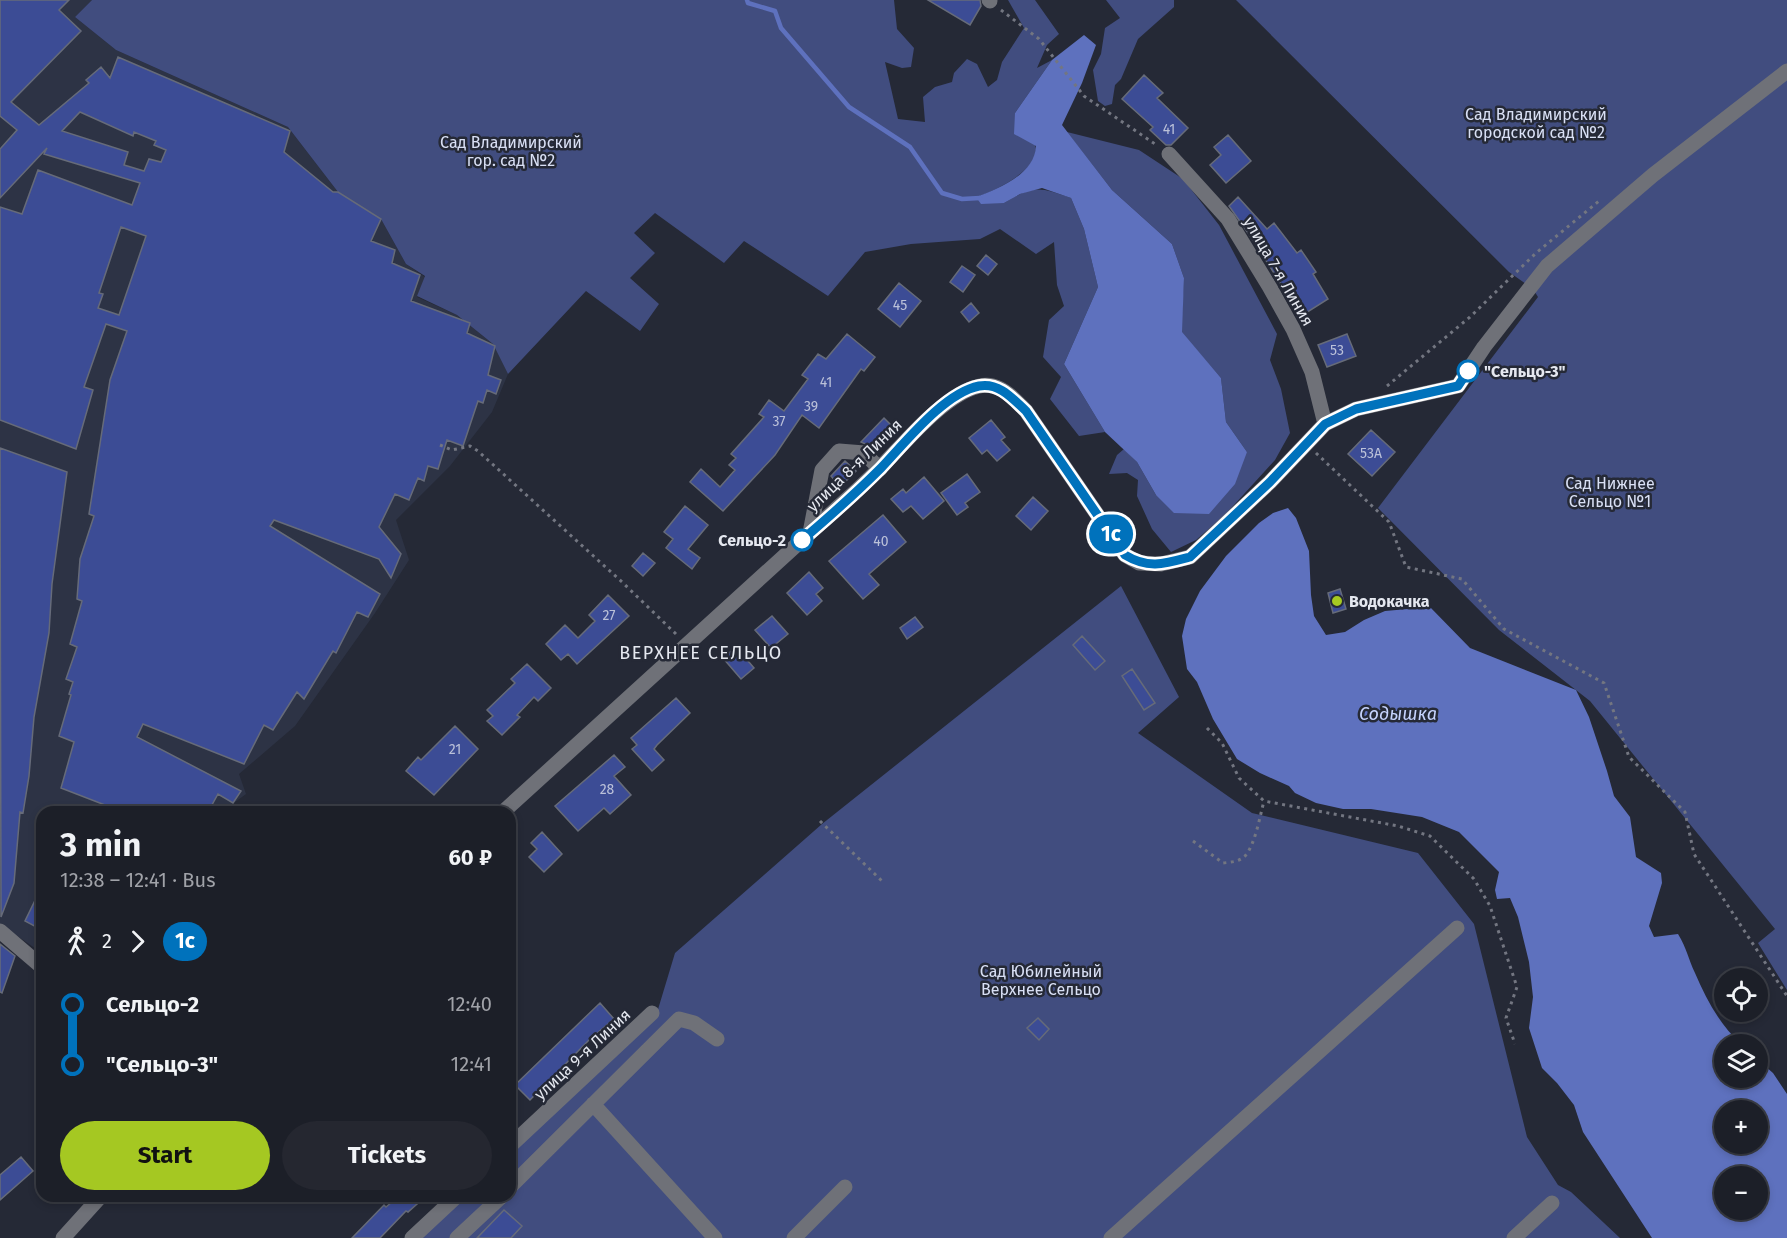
<!DOCTYPE html>
<html lang="en">
<head>
<meta charset="utf-8">
<style>
  body { margin:0; font-family:"Fira Sans",sans-serif; background:#252730; color:#f1f3f6; height:100vh; display:flex; flex-direction:column; font-size:22px; white-space:nowrap }
  * { box-sizing:border-box; margin:0 }
  p { font-size:20px; color:#a0a2a8 }
  .icon { flex:none; width:33px; height:33px; fill:none; stroke:currentColor; stroke-width:2; stroke-linecap:round; stroke-linejoin:round }
  .map { position:relative; flex:1; overflow:hidden }
  .side { position:absolute; left:36px; top:806px; width:480px; height:396px; display:flex; flex-direction:column; background:#1c1f28; border-radius:18px; box-shadow:0 3px 9px #0003,0 0 0 2px #3a3d45 }
  .side>* { flex:none }
  .badge { padding:0 12px; border-radius:20px; font-size:21px; line-height:39px }
  .tools { position:absolute; left:1714px; top:968px; display:grid; gap:12px }
  .tools a { display:grid; place-items:center; width:54px; height:54px; border-radius:50%; background:#1c1f28; box-shadow:0 3px 9px #0003,0 0 0 2px #3a3d45; font-size:30px }
  .map>.badge { position:absolute; translate:-50% -50%; box-shadow:0 0 0 3px #fff }
  .legs { display:flex; align-items:center; gap:9px; height:66px; padding:0 24px; font-size:20px }
  .legs p { margin-inline-start:auto }
  .head { display:flex; align-items:center; justify-content:space-between; height:102px; padding:0 24px }
  h1 { font-size:33px; font-weight:700; line-height:45px }
  .cta { display:flex; gap:12px; margin-top:auto; padding:12px 24px }
  .cta a { flex:1; height:69px; border-radius:36px; background:#a5c822; color:#111; font-size:24px; font-weight:700; line-height:69px; text-align:center }
  .cta a+a { background:#252730; color:#f1f3f6 }
  ul { padding:0 24px; list-style:none }
  li { display:flex; align-items:center; gap:21px; height:60px; font-size:22px }
  li i { display:grid; place-items:center; width:9px; height:100%; margin:0 8px; background:currentColor }
  li i::after { content:''; width:15px; height:15px; margin:-8px; border:4px solid; border-radius:50%; background:#1c1f28 }
  li p { margin-inline-start:auto }
  li:first-child i { background:linear-gradient(#0000 50%,currentColor 0) }
  li:last-child i { background:linear-gradient(currentColor 50%,#0000 0) }
  .map>svg:first-child { display:block }
  .built { fill:#2d3345 }
  .green { fill:#414d7f }
  .water { fill:#5e71be; fill-rule:evenodd }
  .lines { fill:none; stroke-linecap:round; stroke-linejoin:round }
  .stream { stroke:#5e71be; stroke-width:4.5 }
  .building { fill:#3c4c95; stroke:#666b79; stroke-width:1.5; fill-rule:evenodd }
  .path { stroke:#737681; stroke-width:3; stroke-dasharray:3 4.5; stroke-linecap:butt }
  .minor { stroke:#6f7178; stroke-width:15 }
  .line-1-casing { stroke:#fff; stroke-width:14 }
  .line-1 { stroke:#0072bc; stroke-width:9 }
  .stop-1-dot { fill:#fff; stroke:#0072bc; stroke-width:3 }
  .poi-dot { fill:#a5c822; stroke:#252936; stroke-width:2 }
  .labels { text-anchor:middle; stroke-width:5; stroke-linejoin:round; paint-order:stroke }
  .number-label { font-size:14px; fill:#bbc1d9 }
  .park-label { font-size:16px; fill:#d9e0f5; stroke:#252936 }
  .street-label { font-size:16px; fill:#e5e8f0; stroke:#252936 }
  .stop-label { font-size:16px; font-weight:bold; fill:#e5e8f0; stroke:#252936; text-anchor:start }
  .poi-label { font-size:16px; font-weight:bold; fill:#e5e8f0; stroke:#252936; text-anchor:start }
  .neighbourhood-label { font-size:18px; letter-spacing:1.5px; fill:#e5e8f0; stroke:#252936 }
  .water-label { font-size:18px; font-style:italic; fill:#c6d3fd; stroke:#252936 }
</style>
</head>
<body>
<div class="map">
<svg width="1787" height="1238" viewBox="0 0 1787 1238">
  <rect width="100%" height="100%" fill="#252936"/>
  <path class="built" d="M0,0H92L75,17L116,50L288,127L338,192L381,219L406,264L425,277L417,297L457,315L493,344L508,374L492,412L450,466L396,520L409,560L375,613L295,726L239,774L246,794L223,811L42,812V953L0,924Z"/>
  <path class="green" d="M92,0H894L897,29L914,48L911,67L902,68L885,62L898,119L925,122L923,97L935,87L952,82L954,73L967,59L977,64L988,87L997,80L1002,62L1024,28L1008,0H1035L1059,34L1047,45L1037,68L1052,60L1015,113C1021,122 1035,138 1036,149C1037,171 994,191 977,197L1004,203C1034,185 1039,187 1071,198L1084,229L1098,287L1064,364L1105,432L1079,436L1050,399L1061,377L1043,357L1049,320L1064,306L1057,285L1054,242L1036,254L1000,229L980,239L911,244L865,252L828,296L744,241L724,263L655,213L634,233L655,253L630,278L659,304L640,331L586,291L508,374L493,344L457,315L417,296L425,276L406,264L381,219L338,192L288,127L116,50L75,17Z
    M1106,0H1174V7L1138,39L1121,79L1115,85L1112,104L1105,106L1098,101L1093,70L1101,54L1105,28L1120,18Z
    M1236,0H1787V990L1758,943L1775,929L1590,701L1499,630L1378,508L1538,297L1533,289L1509,272Z
    M1067,132L1139,150L1183,179L1219,225L1277,334L1270,360L1281,389L1290,433L1275,460L1224,516L1196,540L1171,552L1152,529L1137,496L1138,480L1127,473L1109,474L1117,455L1124,449L1137,462L1156,495L1247,452L1226,422L1221,378L1181,332L1184,278L1172,244L1112,190Z
    M1121,586L1179,697L1138,733L1252,813L1418,853L1474,924L1527,1137L1558,1185L1571,1192L1620,1238H418L463,1196H510V1152L656,1016L675,953L822,824Z"/>
  <path class="water" d="M1084,35L1096,45L1082,83L1062,125L1112,190L1172,244L1184,278L1182,332L1221,378L1226,422L1247,452L1235,484L1209,514L1174,513L1156,495L1137,462L1105,432L1064,364L1098,287L1084,229L1071,198L1042,188L1020,194L1004,203L981,204L976,197C998,189 1035,174 1036,146L1014,134L1015,113L1052,60Z
    M1288,508L1296,518L1309,551L1311,595L1314,616L1326,635L1345,632L1364,620L1385,611L1430,607L1470,648L1576,690L1589,717L1607,771L1614,796L1630,817L1636,857L1661,873L1662,883L1649,926L1654,937L1678,934C1687,949 1688,958 1695,973C1706,999 1720,1025 1741,1044H1725V1077H1758V1060L1773,1073L1787,1094V1238H1652L1583,1132L1574,1105L1557,1083L1542,1068L1529,1028L1533,997L1529,962L1518,917L1510,898L1497,899L1495,890L1499,872L1459,832L1422,817L1371,809H1343L1316,803L1295,793L1289,786L1260,773L1237,759L1213,719L1197,682L1187,669L1182,636L1186,619L1200,591L1226,556L1259,523L1273,513ZM1725,1110H1758V1143H1725ZM1725,1176H1758V1209H1725Z"/>
  <g class="lines">
    <path class="stream" d="M747,0L748,3L775,11L781,28L849,107L910,147L942,193L962,199L980,198"/>
  </g>
  <path class="building" d="M0,0H69L59,10L81,31L11,102L39,125L89,83L86,80L101,67L110,78L118,57L290,131L284,152L333,192H338L381,219L371,241L395,250L392,263L420,275L411,301L470,323L467,333L495,346L488,375L501,380L496,394L487,390L483,403L478,401L463,446L447,440L438,469L428,466L424,481L418,478L409,500L395,494L379,527L401,554L391,578L379,559L274,520L270,526L380,594L368,617L357,612L336,653L333,651L304,699L297,692L273,730L264,725L244,764L143,724L137,737L241,791L233,803L218,794L208,812H123L61,788L74,742L59,736L71,695L69,694L73,682L66,679L77,647L70,644L82,601L77,599L80,559L94,516L89,514L110,380L127,331L106,324L84,387L93,390L76,449L0,420V207L22,214L38,170L132,205L140,183L44,154L47,148L0,198V149L17,130L0,116ZM80,112L133,136L134,132L156,141L154,145L166,150L161,162L149,159L144,171L124,165L128,152L62,131ZM121,227L146,236L119,315L98,308L103,294L99,293Z
    M928,0H980L981,6L970,25Z
    M1144,75L1163,93L1157,98L1188,128L1171,145H1166L1150,130L1153,127L1122,99Z
    M1228,135L1251,161L1226,183L1210,165L1221,155L1214,147Z
    M1238,197L1267,229L1274,223L1297,253L1301,250L1316,272L1313,274L1328,299L1298,318L1291,305L1293,303L1253,240L1229,206Z
    M986,255L997,264L988,275L977,266Z
    M962,266L975,275L963,292L950,282Z
    M899,283L921,301L900,327L878,309Z
    M971,303L979,313L969,322L961,312Z
    M847,334L875,357L864,371L861,369L819,428L802,415L775,455L723,511L690,482L701,469L720,487L735,470L729,465L736,458L731,454L764,417L759,414L769,400L784,411L808,379L802,375L818,354L826,359Z
    M1347,334L1356,356L1327,367L1318,345Z
    M884,418L896,430L876,451L870,446L861,442Z
    M991,420L1005,437L1001,440L1010,450L997,461L987,450L982,454L969,438Z
    M1371,430L1395,452L1372,476L1348,454Z
    M0,448L67,472L52,584L49,633L34,717L29,776L23,813L20,812L14,883L1,917Z
    M845,461L856,471L840,487L831,476Z
    M967,474L980,492L965,503L968,507L957,515L941,493Z
    M924,477L944,501L923,519L911,506L903,512L891,499L903,489L906,493Z
    M1033,497L1048,511L1031,530L1016,516Z
    M685,506L708,525L688,549L700,558L692,569L666,548L673,539L664,532Z
    M883,515L906,542L869,574L879,585L863,599L829,561Z
    M643,553L655,563L643,576L632,566Z
    M809,572L823,588L816,594L822,601L807,615L787,593Z
    M1340,589L1346,609L1333,613L1328,593Z
    M608,595L629,616L577,664L568,654L561,660L546,644L565,625L578,638L595,621L589,615Z
    M772,616L788,634L771,648L755,630Z
    M915,617L923,627L907,639L900,628Z
    M1082,636L1105,661L1095,670L1073,645Z
    M736,647L754,668L741,679L723,658Z
    M527,664L551,688L538,701L534,697L517,715L520,717L502,735L487,721L493,716L487,710L515,683L511,679Z
    M1132,669L1155,703L1144,710L1122,676Z
    M676,698L690,713L657,745L654,749L664,760L652,771L632,749L637,745L631,738Z
    M455,726L478,749L434,795L406,771L418,757L421,760Z
    M614,755L625,767L614,776L631,795L610,814L604,808L578,831L555,806Z
    M542,832L562,854L544,872L529,857L537,849L531,843Z
    M42,886V930L25,921Z
    M0,944L15,956L2,993L0,992Z
    M600,1003L614,1019L589,1040L530,1100L515,1085Z
    M1038,1018L1049,1029L1039,1040L1027,1028Z
    M21,1157L33,1171L0,1200V1175Z
    M399,1196H426L408,1212L406,1211L380,1238H352L384,1205L386,1207Z
    M504,1210L522,1226L511,1238H477Z"/>
  <g class="lines">
    <path class="path" d="M1001,10L1039,39L1084,96L1158,146
      M1387,386L1470,317L1536,253L1599,201
      M440,445L452,450L470,446L478,451L622,582L677,635
      M1316,453L1389,522L1406,567L1462,579L1504,629L1604,683L1629,757L1685,812L1694,854L1787,996
      M1207,728L1222,743L1239,778L1264,801L1398,826L1430,836L1474,879L1490,906L1517,987L1506,1018L1515,1044
      M820,821L883,882
      M1193,841L1223,863C1231,862 1239,862 1245,856C1255,845 1260,816 1264,801"/>
    <path class="minor" d="M989,0L990,1
      M1169,154L1228,219L1269,286L1293,329L1312,372L1325,424
      M810,533L822,470L839,451L864,453L880,469
      M503,812L836,509C851,496 866,482 880,468C903,445 957,378 993,386C1006,389 1017,402 1026,411L1125,555L1139,563L1161,564L1190,557L1270,482L1325,424L1356,409L1458,386L1484,347L1547,266L1653,175L1787,71
      M0,931L42,967
      M593,1104L715,1238
      M510,1146L652,1013
      M510,1187L679,1019L694,1023L717,1039
      M63,1238L101,1196
      M412,1238L457,1196
      M457,1238L502,1196
      M794,1238L845,1187
      M1111,1238L1457,928
      M1514,1238L1552,1203"/>
  </g>
  <g class="lines">
    <g class="line-1-casing">
      <path id="line-1" d="M802,540C829,517 856,493 881,468C905,443 944,393 979,386C999,382 1013,399 1026,411L1125,555C1148,569 1164,564 1190,557L1270,482L1325,424L1356,409L1458,386L1468,371"/>
    </g>
    <use href="#line-1" class="line-1"/>
  </g>
  <g class="stop-1-dot">
    <circle cx="1468" cy="371" r="10"/>
    <circle cx="802" cy="540" r="10"/>
  </g>
  <circle class="poi-dot" cx="1337" cy="601" r="6"/>
  <g class="labels">
    <g class="number-label">
      <text x="1169" y="134">41</text>
      <text x="900" y="310">45</text>
      <text x="1337" y="355">53</text>
      <text x="826" y="387">41</text>
      <text x="811" y="411">39</text>
      <text x="779" y="426">37</text>
      <text x="1371" y="458">53А</text>
      <text x="881" y="546">40</text>
      <text x="609" y="620">27</text>
      <text x="455" y="754">21</text>
      <text x="607" y="794">28</text>
    </g>
    <g class="park-label">
      <text x="1536" y="120">Сад Владимирский<tspan x="1536" dy="18">городской сад №2</tspan></text>
      <text x="511" y="148">Сад Владимирский<tspan x="511" dy="18">гор. сад №2</tspan></text>
      <text x="1610" y="489">Сад Нижнее<tspan x="1610" dy="18">Сельцо №1</tspan></text>
      <text x="1041" y="977">Сад Юбилейный<tspan x="1041" dy="18">Верхнее Сельцо</tspan></text>
    </g>
    <g class="street-label">
      <text transform="translate(1279 271) rotate(60)" y="6">улица 7-я Линия</text>
      <text transform="translate(854 465) rotate(-44)" y="6">улица 8-я Линия</text>
      <text transform="translate(582 1054) rotate(-43)" y="6">улица 9-я Линия</text>
    </g>
    <g class="stop-label">
      <text x="1484" y="377">"Сельцо-3"</text>
      <text x="786" y="546" text-anchor="end">Сельцо-2</text>
    </g>
    <g class="poi-label">
      <text x="1349" y="607">Водокачка</text>
    </g>
    <g class="neighbourhood-label">
      <text x="701" y="659">ВЕРХНЕЕ СЕЛЬЦО</text>
    </g>
    <g class="water-label">
      <text x="1398" y="720">Содышка</text>
    </g>
  </g>
</svg>
<div class="tools">
<a><svg class="icon" aria-label="locate" viewBox="0 0 24 24"><circle cx="12" cy="12" r="6"/><path d="M12 2v4M12 18v4M2 12h4M18 12h4"/></svg></a>
<a><svg class="icon" aria-label="layers" viewBox="0 0 24 24"><path d="M12 4l9 5-9 5-9-5zM3 14l9 5 9-5"/></svg></a>
<a>+</a>
<a>−</a>
</div>
<b class="badge" style="left:1111px;top:534px;background:#0072bc;color:#fff">1с</b>
<section class="side">
<div class="head"><div><h1>3 min</h1><p>12:38 – 12:41 · Bus</p></div><b>60 ₽</b></div>
<div class="legs"><svg class="icon" aria-label="walk" viewBox="0 0 24 24"><circle cx="13" cy="4" r="2"/><path d="M13 8l-2 6 4 7M11 14l-3 7M7 12l3-4h3l4 4"/></svg>2<svg class="icon" aria-label="forward" viewBox="0 0 24 24"><path d="M9 5l7 7-7 7"/></svg><b class="badge" style="background:#0072bc;color:#fff">1с</b></div>
<ul>
<li><i style="color:#0072bc"></i><b>Сельцо-2</b><p>12:40</p></li>
<li><i style="color:#0072bc"></i><b>&quot;Сельцо-3&quot;</b><p>12:41</p></li>
</ul>
<div class="cta"><a>Start</a><a>Tickets</a></div>
</section>
</div>
</body>
</html>
